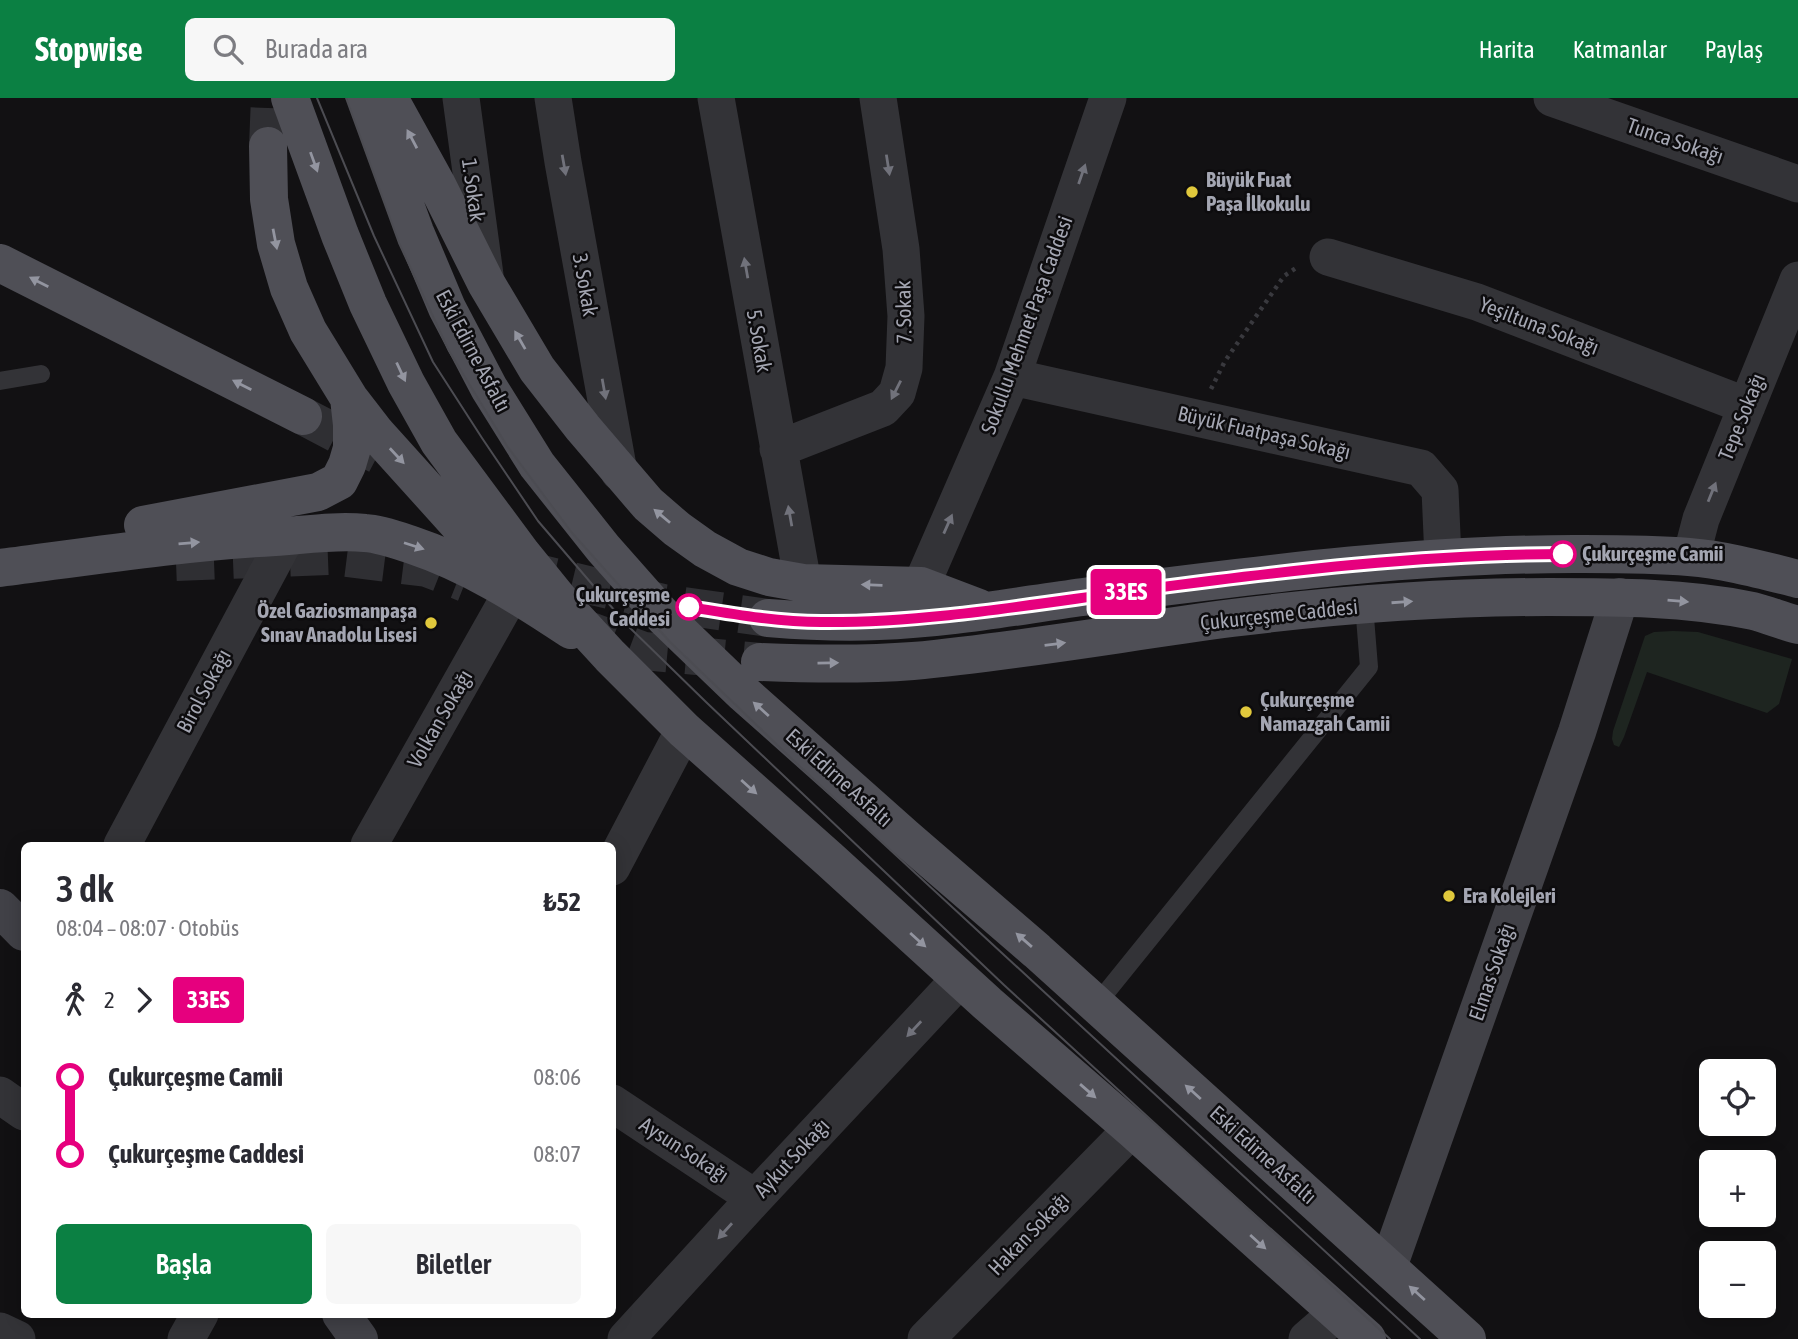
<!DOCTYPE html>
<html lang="tr">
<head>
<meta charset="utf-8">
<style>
  body { margin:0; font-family:"Asap Condensed",sans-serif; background:#f7f7f7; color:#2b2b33; height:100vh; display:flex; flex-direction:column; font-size:26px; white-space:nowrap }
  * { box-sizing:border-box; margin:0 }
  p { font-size:23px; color:#7c7c81 }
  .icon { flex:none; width:38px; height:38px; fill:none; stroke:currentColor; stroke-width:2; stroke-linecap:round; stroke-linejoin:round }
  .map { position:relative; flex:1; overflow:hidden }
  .sheet { position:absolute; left:21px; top:744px; width:595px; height:476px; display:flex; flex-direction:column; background:#fff; border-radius:10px; box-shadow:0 4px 18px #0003 }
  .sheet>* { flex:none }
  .badge { padding:0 14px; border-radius:5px; font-size:24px; line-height:46px }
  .buttons { position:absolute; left:1699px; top:961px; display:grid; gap:14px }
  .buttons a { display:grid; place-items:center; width:77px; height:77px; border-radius:10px; background:#fff; box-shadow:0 4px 18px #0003; font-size:35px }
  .map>.badge { position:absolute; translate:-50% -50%; box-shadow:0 0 0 4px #fff }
  .legs { display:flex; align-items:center; gap:10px; height:77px; padding:0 35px; font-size:23px }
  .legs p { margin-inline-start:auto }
  .headline { display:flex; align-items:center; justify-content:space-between; height:119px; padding:0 35px }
  h1 { font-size:38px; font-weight:600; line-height:52px }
  .button { display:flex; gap:14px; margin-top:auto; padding:14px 35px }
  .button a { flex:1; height:80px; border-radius:10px; background:#0b8043; color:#fff; font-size:28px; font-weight:600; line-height:80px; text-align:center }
  .button a+a { background:#f7f7f7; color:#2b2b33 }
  ul { padding:0 35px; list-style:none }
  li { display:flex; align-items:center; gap:24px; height:77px; font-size:26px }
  li i { display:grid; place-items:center; width:10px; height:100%; margin:0 9px; background:currentColor }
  li i::after { content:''; width:18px; height:18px; margin:-9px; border:5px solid; border-radius:50%; background:#fff }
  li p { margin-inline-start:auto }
  li:first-child i { background:linear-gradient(#0000 50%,currentColor 0) }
  li:last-child i { background:linear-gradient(currentColor 50%,#0000 0) }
  header { display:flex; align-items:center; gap:42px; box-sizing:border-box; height:98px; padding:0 35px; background:#0b8043; color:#fff }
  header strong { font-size:33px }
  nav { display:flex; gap:38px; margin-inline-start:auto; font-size:24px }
  .search { width:490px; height:63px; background:#f7f7f7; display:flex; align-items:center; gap:18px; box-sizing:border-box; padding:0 24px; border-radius:10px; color:#7c7c81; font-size:26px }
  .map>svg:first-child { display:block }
  .green { fill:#1e2520 }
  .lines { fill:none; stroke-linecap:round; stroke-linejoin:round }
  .primary-tunnel { stroke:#2f2f33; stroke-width:38; stroke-dasharray:38 19; stroke-linecap:butt }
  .path { stroke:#39393e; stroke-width:4.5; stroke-dasharray:3.5 5; stroke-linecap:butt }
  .lane { stroke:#333337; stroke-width:18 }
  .street { stroke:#333337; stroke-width:37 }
  .secondary { stroke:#414147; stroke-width:38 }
  .primary { stroke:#4f4f56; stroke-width:38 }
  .tram { stroke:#4c4c52; stroke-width:2 }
  .oneway { fill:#9395a0 }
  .oneway2 { fill:#71727b }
  .line-1-casing { stroke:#fff; stroke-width:16 }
  .line-1 { stroke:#e6007e; stroke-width:10 }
  .poi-dot { fill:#e0c83c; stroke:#0d0c0e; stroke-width:2.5 }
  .stop-1-dot { fill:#fff; stroke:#e6007e; stroke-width:3.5 }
  .labels { text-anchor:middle; stroke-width:5; stroke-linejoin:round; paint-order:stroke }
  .street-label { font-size:21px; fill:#a4a6b2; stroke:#0d0c0e }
  .poi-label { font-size:21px; font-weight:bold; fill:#a4a6b2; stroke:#0d0c0e; text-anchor:start }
  .stop-label { font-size:21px; font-weight:bold; fill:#a4a6b2; stroke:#0d0c0e; text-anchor:start }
</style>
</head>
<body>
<header>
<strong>Stopwise</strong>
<div class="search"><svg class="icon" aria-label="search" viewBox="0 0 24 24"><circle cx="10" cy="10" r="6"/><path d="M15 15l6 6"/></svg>Burada ara</div>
<nav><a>Harita</a><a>Katmanlar</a><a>Paylaş</a></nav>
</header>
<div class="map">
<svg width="1798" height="1241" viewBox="0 0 1798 1241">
  <rect width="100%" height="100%" fill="#121113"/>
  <path class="green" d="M1673,533L1698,534L1792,561L1779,606L1767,615L1647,574L1624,639L1619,649L1614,647L1612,641L1613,633L1645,538L1654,534Z"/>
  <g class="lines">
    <path class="primary-tunnel" d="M268,48L270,0
      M303,318L378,357
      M176,464L331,458L427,470L465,485
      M517,470L663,505L768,520
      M577,528L644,553L760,564"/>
    <path class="path" d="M1211,291L1225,263L1284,178L1296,170"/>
    <path class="lane" d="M0,283L41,276
      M1096,907L1369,569L1364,507"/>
    <path class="street" d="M461,0L485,177
      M553,0L563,64L619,374
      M716,0L803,485
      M1552,0L1798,86
      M1328,159L1477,204L1747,308
      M1012,279L1421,370L1440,392L1443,460
      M778,351L883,310L897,295L904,270L906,218L901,151L878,0
      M1691,459L1701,421L1798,182
      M921,488L1012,279L1108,0
      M122,747L287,438
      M369,747L512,494
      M612,769L684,632
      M0,997L24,1014
      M612,1005L755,1100
      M0,1233L17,1241
      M186,1241L200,1216
      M626,1241L755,1100L960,881
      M926,1241L1132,1031
      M1307,1241L1337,1215"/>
    <path class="secondary" d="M0,810L24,834
      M1388,1169L1577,634L1620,499
      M341,1216L359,1241"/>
    <path class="primary" d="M290,0L340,137L368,206L406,285L439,344L522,456L565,509L610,558L684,632L829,761L988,906L1132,1031L1367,1241
      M366,0L415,134L447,210L489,290L537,367L603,450L664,519L743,595L906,740L1037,853L1467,1241
      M389,0L437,87L486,185L537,271L583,330L648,406L677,431L705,451L738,469L769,479L803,485L921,488L979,510
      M268,48L269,101L276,146L289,190L308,233L349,300L376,335L459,427L518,478
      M0,165L303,318
      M143,427L318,394L339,383L347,367L352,350V327L349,300
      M0,470C92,458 183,444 275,439C304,437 336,432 365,435C381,436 397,442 412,447C469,466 520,498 571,532
      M768,520C805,523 841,525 879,523C947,521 1016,508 1083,499C1249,478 1416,455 1584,456C1619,456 1654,456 1689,459C1726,462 1762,472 1798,481
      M760,564C811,566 862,567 913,563C1020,553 1126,534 1232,520C1336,507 1442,499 1548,499C1616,499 1685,499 1753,513C1768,517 1783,523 1798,527"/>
    <path class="tram" d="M317,0L374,138L433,264L482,340L538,423L627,527L706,604L1004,887L1390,1241
      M346,0L399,145L449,253L507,348L572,435L670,544L794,663L1420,1241"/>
  </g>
  <defs><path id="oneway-solid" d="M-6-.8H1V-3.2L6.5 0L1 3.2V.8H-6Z" transform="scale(1.75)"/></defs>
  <g class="oneway">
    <use href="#oneway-solid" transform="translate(412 41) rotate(-118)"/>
    <use href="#oneway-solid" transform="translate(314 64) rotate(70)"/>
    <use href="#oneway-solid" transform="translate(275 141) rotate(79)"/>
    <use href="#oneway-solid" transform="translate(39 184) rotate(-153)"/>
    <use href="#oneway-solid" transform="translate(520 242) rotate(-120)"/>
    <use href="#oneway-solid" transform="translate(401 274) rotate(65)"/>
    <use href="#oneway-solid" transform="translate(242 287) rotate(-153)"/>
    <use href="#oneway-solid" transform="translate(397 358) rotate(47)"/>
    <use href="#oneway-solid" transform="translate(662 418) rotate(-140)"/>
    <use href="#oneway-solid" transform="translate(189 445) rotate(-5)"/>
    <use href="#oneway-solid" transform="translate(414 448) rotate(18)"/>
    <use href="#oneway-solid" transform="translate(872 487) rotate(-178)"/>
    <use href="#oneway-solid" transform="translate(1678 503) rotate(5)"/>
    <use href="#oneway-solid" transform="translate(1402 504) rotate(-4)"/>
    <use href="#oneway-solid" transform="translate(1055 546) rotate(-7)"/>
    <use href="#oneway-solid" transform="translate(828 565) rotate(-1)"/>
    <use href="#oneway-solid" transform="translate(761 611) rotate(-138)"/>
    <use href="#oneway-solid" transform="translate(749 689) rotate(42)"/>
    <use href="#oneway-solid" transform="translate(918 842) rotate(42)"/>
    <use href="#oneway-solid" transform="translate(1024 842) rotate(-139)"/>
    <use href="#oneway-solid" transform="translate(1088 993) rotate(41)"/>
    <use href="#oneway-solid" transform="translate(1193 994) rotate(-138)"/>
    <use href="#oneway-solid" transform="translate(1258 1144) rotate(42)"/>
    <use href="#oneway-solid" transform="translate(1417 1195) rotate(-138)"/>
  </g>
  <g class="oneway2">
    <use href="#oneway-solid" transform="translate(564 67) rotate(80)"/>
    <use href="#oneway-solid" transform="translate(888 67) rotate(81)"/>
    <use href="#oneway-solid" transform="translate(1082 76) rotate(-71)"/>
    <use href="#oneway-solid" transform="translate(746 170) rotate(-100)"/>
    <use href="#oneway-solid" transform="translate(604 291) rotate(80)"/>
    <use href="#oneway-solid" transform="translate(896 292) rotate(117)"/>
    <use href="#oneway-solid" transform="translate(1712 394) rotate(-68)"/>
    <use href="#oneway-solid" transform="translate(790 418) rotate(-100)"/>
    <use href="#oneway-solid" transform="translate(948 426) rotate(-66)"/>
    <use href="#oneway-solid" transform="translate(914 931) rotate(133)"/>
    <use href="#oneway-solid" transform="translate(725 1133) rotate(132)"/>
  </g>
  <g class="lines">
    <g class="line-1-casing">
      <path id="line-1" d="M689,509C732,516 777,524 821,524C930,525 1039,505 1147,491C1285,473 1424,456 1563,456"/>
    </g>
    <use href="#line-1" class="line-1"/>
  </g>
  <g class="poi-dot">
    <circle cx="1192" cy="94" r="7"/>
    <circle cx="431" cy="525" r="7"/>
    <circle cx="1246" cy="614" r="7"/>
    <circle cx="1449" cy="798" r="7"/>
  </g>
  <g class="stop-1-dot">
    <circle cx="1563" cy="456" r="12"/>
    <circle cx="689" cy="509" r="12"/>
  </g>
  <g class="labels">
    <g class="street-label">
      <text transform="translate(1675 43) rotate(19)" y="7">Tunca Sokağı</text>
      <text transform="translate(473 92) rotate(82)" y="7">1. Sokak</text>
      <text transform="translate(585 187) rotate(80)" y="7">3. Sokak</text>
      <text transform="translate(904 214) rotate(-91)" y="7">7. Sokak</text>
      <text transform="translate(1027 227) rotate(-70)" y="7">Sokullu Mehmet Paşa Caddesi</text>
      <text transform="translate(1539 228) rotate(21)" y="7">Yeşiltuna Sokağı</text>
      <text transform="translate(759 243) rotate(80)" y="7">5. Sokak</text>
      <text transform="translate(473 253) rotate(62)" y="7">Eski Edirne Asfaltı</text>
      <text transform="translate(1742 319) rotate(-68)" y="7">Tepe Sokağı</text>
      <text transform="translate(1264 335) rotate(13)" y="7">Büyük Fuatpaşa Sokağı</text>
      <text transform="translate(1279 517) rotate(-6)" y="7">Çukurçeşme Caddesi</text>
      <text transform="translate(204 593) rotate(-62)" y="7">Birol Sokağı</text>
      <text transform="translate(440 621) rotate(-60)" y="7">Volkan Sokağı</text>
      <text transform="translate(839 680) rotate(42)" y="7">Eski Edirne Asfaltı</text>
      <text transform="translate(1492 874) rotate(-71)" y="7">Elmas Sokağı</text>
      <text transform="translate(684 1052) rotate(33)" y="7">Aysun Sokağı</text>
      <text transform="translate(1263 1057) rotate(42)" y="7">Eski Edirne Asfaltı</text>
      <text transform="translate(792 1060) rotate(-47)" y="7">Aykut Sokağı</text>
      <text transform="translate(1029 1136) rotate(-46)" y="7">Hakan Sokağı</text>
    </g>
    <g class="poi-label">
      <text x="1206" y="89">Büyük Fuat<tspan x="1206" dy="24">Paşa İlkokulu</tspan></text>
      <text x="417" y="520" text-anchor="end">Özel Gaziosmanpaşa<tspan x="417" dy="24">Sınav Anadolu Lisesi</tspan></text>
      <text x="1260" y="609">Çukurçeşme<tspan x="1260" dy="24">Namazgah Camii</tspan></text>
      <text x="1463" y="805">Era Kolejleri</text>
    </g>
    <g class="stop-label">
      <text x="1582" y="463">Çukurçeşme Camii</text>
      <text x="670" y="504" text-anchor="end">Çukurçeşme<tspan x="670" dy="24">Caddesi</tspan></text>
    </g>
  </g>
</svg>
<div class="buttons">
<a><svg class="icon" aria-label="locate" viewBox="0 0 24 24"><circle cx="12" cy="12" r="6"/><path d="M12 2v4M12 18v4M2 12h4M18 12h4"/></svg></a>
<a>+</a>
<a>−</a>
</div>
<b class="badge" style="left:1126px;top:494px;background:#e6007e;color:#fff">33ES</b>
<section class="sheet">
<div class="headline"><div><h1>3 dk</h1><p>08:04 – 08:07 · Otobüs</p></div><b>₺52</b></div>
<div class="legs"><svg class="icon" aria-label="walk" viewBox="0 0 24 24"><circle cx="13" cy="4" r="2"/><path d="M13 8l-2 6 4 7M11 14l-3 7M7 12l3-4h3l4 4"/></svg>2<svg class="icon" aria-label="forward" viewBox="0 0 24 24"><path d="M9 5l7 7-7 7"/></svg><b class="badge" style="background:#e6007e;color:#fff">33ES</b></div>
<ul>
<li><i style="color:#e6007e"></i><b>Çukurçeşme Camii</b><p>08:06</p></li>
<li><i style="color:#e6007e"></i><b>Çukurçeşme Caddesi</b><p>08:07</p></li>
</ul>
<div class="button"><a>Başla</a><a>Biletler</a></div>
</section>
</div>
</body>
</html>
